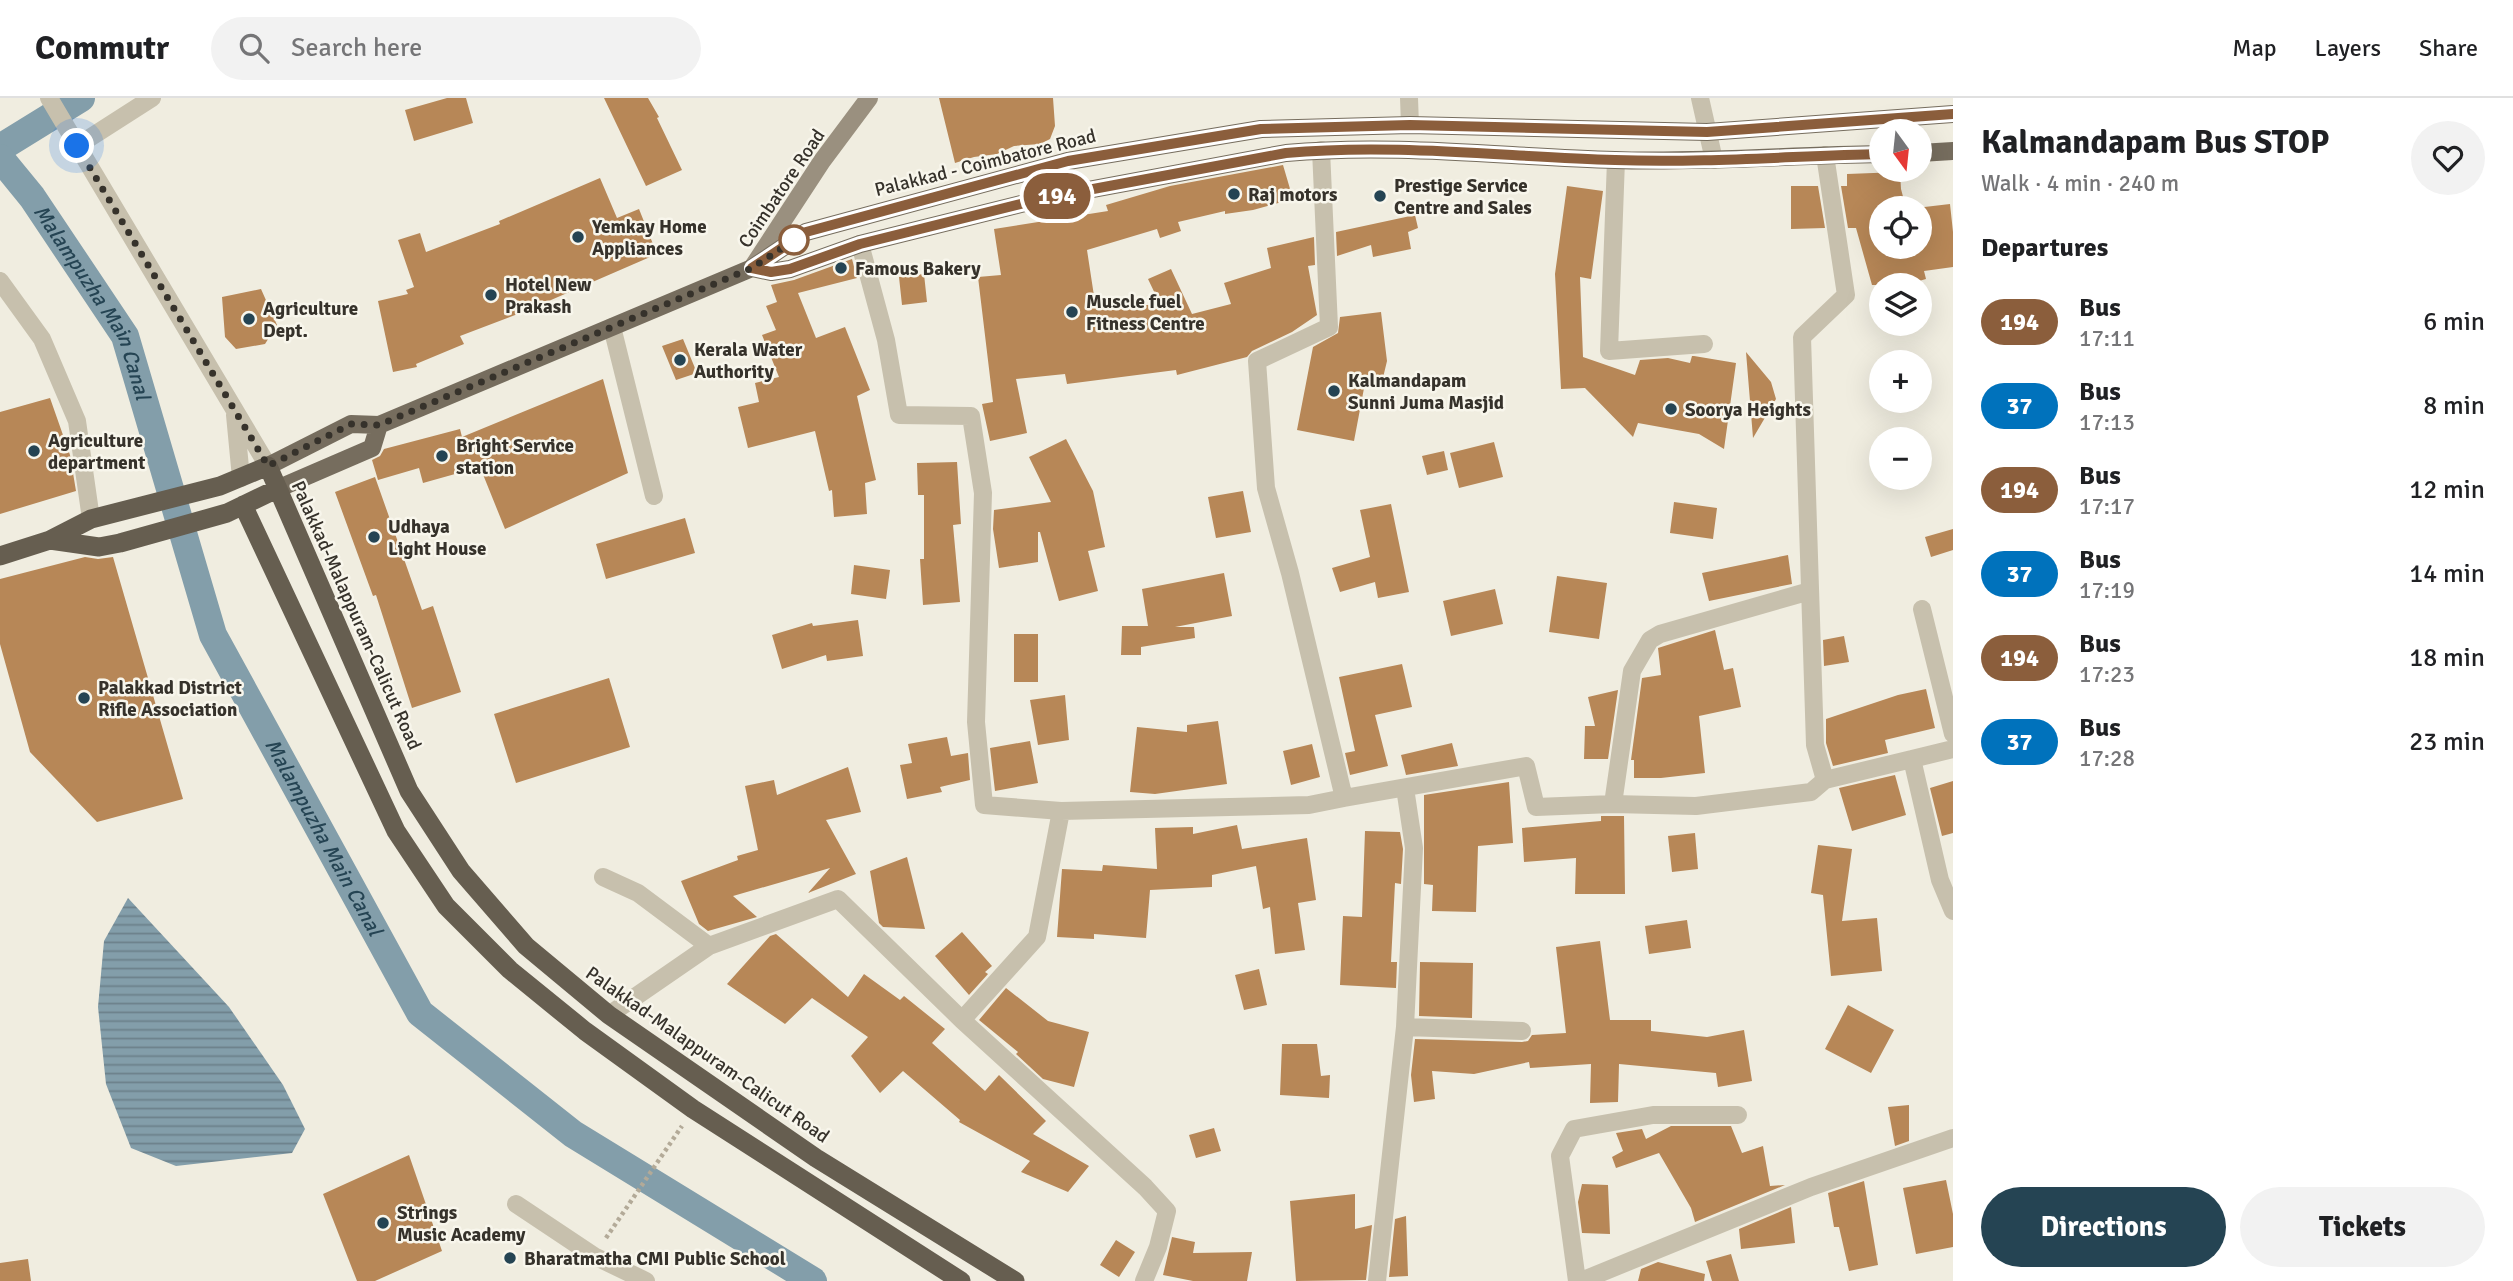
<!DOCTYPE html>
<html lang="en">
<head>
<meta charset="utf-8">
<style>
  body { margin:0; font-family:Signika,sans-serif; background:#f2f2f2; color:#202124; height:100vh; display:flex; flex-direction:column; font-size:26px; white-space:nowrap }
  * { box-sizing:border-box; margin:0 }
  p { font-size:23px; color:#757577 }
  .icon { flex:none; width:38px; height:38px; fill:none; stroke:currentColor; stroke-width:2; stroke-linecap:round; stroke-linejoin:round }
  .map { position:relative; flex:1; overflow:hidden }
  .side { display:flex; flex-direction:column; background:#fff; width:560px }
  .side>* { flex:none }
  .badge { padding:0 14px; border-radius:23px; font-size:24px; line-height:46px }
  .needle { width:46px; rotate:165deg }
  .buttons { position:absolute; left:1869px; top:21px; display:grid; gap:14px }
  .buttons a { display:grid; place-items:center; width:63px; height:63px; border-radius:50%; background:#fff; box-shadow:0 7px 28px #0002; font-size:35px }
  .you { position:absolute; width:35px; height:35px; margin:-18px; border:5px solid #fff; border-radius:50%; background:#1a73e8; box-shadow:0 0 0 10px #1a73e833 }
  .map>.badge { position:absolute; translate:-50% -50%; box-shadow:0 0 0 4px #fff }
  h2 { padding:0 28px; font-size:26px; line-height:63px }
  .round { display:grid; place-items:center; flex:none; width:74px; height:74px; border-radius:37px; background:#f2f2f2 }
  .overview { display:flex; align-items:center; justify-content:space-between; height:119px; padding:0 28px }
  h1 { font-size:33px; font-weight:800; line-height:52px }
  .cta { display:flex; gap:14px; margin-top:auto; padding:14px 28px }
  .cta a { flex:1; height:80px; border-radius:42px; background:#254453; color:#fff; font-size:28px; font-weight:800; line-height:80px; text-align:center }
  .cta a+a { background:#f2f2f2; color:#202124 }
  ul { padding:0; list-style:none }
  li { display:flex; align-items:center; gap:21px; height:84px; padding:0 28px }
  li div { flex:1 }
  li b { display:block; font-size:26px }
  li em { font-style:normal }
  li .badge { min-width:77px; font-weight:700; text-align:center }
  header { display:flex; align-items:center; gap:42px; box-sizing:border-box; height:98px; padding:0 35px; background:#fff; border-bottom:2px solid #e0e0e0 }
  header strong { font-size:33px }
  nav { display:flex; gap:38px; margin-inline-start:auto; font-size:24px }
  .search { width:490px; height:63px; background:#f2f2f2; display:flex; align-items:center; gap:18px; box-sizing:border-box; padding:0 24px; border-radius:38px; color:#757577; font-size:26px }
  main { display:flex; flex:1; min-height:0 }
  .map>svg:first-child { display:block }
  .water { fill:url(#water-rules) }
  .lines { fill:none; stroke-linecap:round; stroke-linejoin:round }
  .canal { stroke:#839eaa; stroke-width:28 }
  .building { fill:#b78757 }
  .path { stroke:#b3aa98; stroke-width:4.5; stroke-dasharray:3.5 3.5; stroke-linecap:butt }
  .minor { stroke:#c7c0ad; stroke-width:18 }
  .tertiary { stroke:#c7c0ad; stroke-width:18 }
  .secondary { stroke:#9a907f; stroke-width:18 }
  .primary { stroke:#766d5e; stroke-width:18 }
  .trunk { stroke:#665e50; stroke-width:19 }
  .line-casing { stroke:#fff; stroke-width:16 }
  .line { stroke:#8b5e3c; stroke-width:10 }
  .walk { stroke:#36322b; stroke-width:7; stroke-dasharray:0 12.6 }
  .poi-dot { fill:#254453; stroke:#f8f6ec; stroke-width:2.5 }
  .stop-dot { fill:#fff; stroke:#8b5e3c; stroke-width:3.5 }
  .labels { text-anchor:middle; stroke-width:5; stroke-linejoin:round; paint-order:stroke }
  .street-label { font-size:19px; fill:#36322b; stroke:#f8f6ec }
  .poi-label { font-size:19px; font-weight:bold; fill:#36322b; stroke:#f8f6ec; text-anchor:start }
  .water-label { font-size:21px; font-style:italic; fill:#254453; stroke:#f8f6ec }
</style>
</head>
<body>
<header>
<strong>Commutr</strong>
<div class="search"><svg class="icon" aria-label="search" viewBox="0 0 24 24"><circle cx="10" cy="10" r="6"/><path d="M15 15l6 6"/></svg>Search here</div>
<nav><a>Map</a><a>Layers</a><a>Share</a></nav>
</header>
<main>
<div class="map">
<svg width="1953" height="1183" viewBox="0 0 1953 1183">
  <defs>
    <pattern id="water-rules" width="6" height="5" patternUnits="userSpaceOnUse" patternTransform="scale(1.75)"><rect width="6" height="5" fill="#839eaa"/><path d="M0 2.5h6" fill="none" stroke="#6c818b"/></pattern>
  </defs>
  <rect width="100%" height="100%" fill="#f0ede0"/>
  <path class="water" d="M128,800L229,909L283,987L305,1031L292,1055L176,1068L131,1050L106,986L98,909L104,843Z"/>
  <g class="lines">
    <g class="canal">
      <path d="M0,50L81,0"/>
      <path id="s1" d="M0,60L32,99L125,238L213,537L420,915L573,1036L813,1183"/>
    </g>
  </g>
  <path class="building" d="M447,0H466L473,25L414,43L405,12Z
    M604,0H648L659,19L657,20L682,72L646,88Z
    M939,0H1053L1055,28L1050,41L1040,46L1014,48L997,56L974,59L955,65Z
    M1283,67L1293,101L1253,112L1225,116V113L1178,124L1181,133L1160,140L1157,131L1087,152L1096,211L1160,206L1148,181L1171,171L1192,216L1231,206L1224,185L1271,170L1267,150L1314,139L1315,167L1308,168L1317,217L1292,234L1252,253L1247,259L1177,277L1176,272L1067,286L1065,276L1016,281L1027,335L990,343L982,306L993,304L978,179L1001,177L994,131L1108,113L1106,107L1170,88Z
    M1900,74L1901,91L1906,110H1881V149H1920V110H1916L1950,106L1953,134V169L1924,173L1926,181L1905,187H1872L1856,130H1848L1841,88H1847V76Z
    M600,80L617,120L639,111L657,156L528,212L460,238L464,246L416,266L417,269L393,274L378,203L408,196L406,192L414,189L398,142L420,135L426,154L500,126L499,123Z
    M1567,88L1603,93L1591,181L1580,179L1583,259L1635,277L1640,262L1668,260L1690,265L1692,258H1694L1736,265L1724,351L1699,336L1638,325L1633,339L1585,290L1561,291L1555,176Z
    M1791,88H1818L1825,130L1791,131Z
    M1415,117L1418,130L1408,134L1411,151L1373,159L1371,147L1337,158L1336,134Z
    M852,161L857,180L798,195L816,240L845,229L870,292L857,298L876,382L865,385L867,416L834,419L832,392L829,393L815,333L748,350L738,309L759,304L755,285L779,279L762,237L776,232L766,208L777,204L771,187L794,182Z
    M924,176L927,204L902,207L899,179Z
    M261,191L277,227L265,246L236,251L225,239L222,199Z
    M1381,214L1387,263L1381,288L1365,285L1354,343L1297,332L1313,249L1338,235L1340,219Z
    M683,241L697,275L676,282L662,248Z
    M1746,254L1771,284L1776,301L1753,340Z
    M603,281L628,375L505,431L480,369L423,385L419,370L378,382L372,362L380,358L384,351L460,331L462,339Z
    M50,300L70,357L76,393L0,416V314Z
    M1066,341L1093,393L1105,449L1088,453L1098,493L1059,503L1040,434H1038V464L999,470L993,431L994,412L1051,404L1029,359Z
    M1494,344L1503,379L1459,390L1450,355Z
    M1444,353L1448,372L1427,377L1422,358Z
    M957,364L961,426L953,427L960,504L923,507L920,461H924V397H918L917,365Z
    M375,379L422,512L433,508L461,594L412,610L376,497L373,498L335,394Z
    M1243,393L1251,434L1216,440L1208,399Z
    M1674,404L1717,410L1713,441L1670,435Z
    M1391,406L1409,494L1378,500L1375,484L1340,494L1332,470L1370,459L1360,412Z
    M685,420L695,455L606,481L596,446Z
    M1953,431V452L1931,459L1925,439Z
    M1788,457L1792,486L1709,503L1702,475Z
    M85,459L98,461L113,459L183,701L97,724L30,654L0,546V481Z
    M854,467L890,472L886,501L851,496Z
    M1224,475L1232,518L1175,529H1194L1195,540L1141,549V557H1121L1122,528H1148L1142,491Z
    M1557,478L1607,485L1599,541L1549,534Z
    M1495,491L1503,526L1451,538L1443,503Z
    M858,522L863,558L827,563L826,557L782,571L772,537L812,525L813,528Z
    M1715,532L1724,572L1733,570L1741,609L1699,618L1705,675L1661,680H1634V662H1631L1642,580L1661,577L1658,550Z
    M1014,536H1038V584H1014Z
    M1844,538L1849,564L1824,568L1823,542Z
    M1402,566L1412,609L1375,617L1388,668L1350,677L1345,655L1355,653L1339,579Z
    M609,580L630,649L516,685L494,616Z
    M1926,591L1935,630L1885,642L1888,655L1833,668L1826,645V621L1898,597Z
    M1618,592L1608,661H1584L1585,628H1595L1588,599Z
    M1065,597L1069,642L1038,647L1030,602Z
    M1218,623L1227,686L1155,696L1130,694L1137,629L1187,634V627Z
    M947,639L951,658L968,655L970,682L940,689L942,694L907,701L900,667L912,665L908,646Z
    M1030,643L1038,685L995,693L990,650Z
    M1452,645L1458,668L1406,677L1401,657Z
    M1312,646L1320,679L1291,687L1283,653Z
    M848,669L861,714L826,722L856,776L808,795L830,770L733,798L757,819L708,833L699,826L681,783L738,762L737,758L758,752L745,688L774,682L777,697Z
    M1895,677L1906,717L1852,733L1839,690Z
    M1953,683V735L1942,738L1930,690Z
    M1509,684L1513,745L1478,748L1476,814L1432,813L1433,787L1424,786V697Z
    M1601,718H1624L1625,796H1575L1576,760L1524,764L1522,730L1601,723Z
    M1237,727L1242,751L1307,740L1316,802L1298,805L1305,852L1275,856L1270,809L1263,811L1256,768L1212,777V789L1150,792L1146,840L1094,836V841L1057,839L1062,771L1102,773L1103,767L1157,771L1155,730L1193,729V736Z
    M1365,733L1400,734L1403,751L1401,786L1395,785L1391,864H1397L1396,890L1340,887L1343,818L1362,819Z
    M1695,735L1698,771L1672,774L1668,738Z
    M1818,747L1852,751L1842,823L1877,820L1882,873L1831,878L1823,797L1811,795Z
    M907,759L925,831L883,829L879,825L870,773Z
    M1687,822L1691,850L1649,856L1645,828Z
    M962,834L992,868L985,874L988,876L969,897L935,858Z
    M776,836L848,899L864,876L900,902L904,898L945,931L932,945L985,993L999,977L1046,1023L1033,1036L1089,1068L1068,1094L1021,1074L1030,1063L959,1024L960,1022L903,973L880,995L851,958L868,939L812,900L785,926L727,886L770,838Z
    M1600,843L1610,922H1651V933L1707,939L1744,932L1752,983L1718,989L1716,975L1619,966L1618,1004L1590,1005L1591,966L1530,970L1529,964L1474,976L1432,973L1435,1001L1414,1004L1411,977L1415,941L1522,944L1528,943L1532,937L1566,935L1556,849Z
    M1420,864L1473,865L1472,920L1419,918Z
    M1259,871L1267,907L1244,912L1235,877Z
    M1006,890L1048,923L1089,934L1074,989L1043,981L1016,956L1018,954L979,922Z
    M1848,907L1894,932L1871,975L1825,951Z
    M1282,946H1317L1321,978L1330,977L1329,1000L1280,997Z
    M1909,1007V1043L1895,1048L1888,1009Z
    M1671,1028H1731L1742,1055L1763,1048L1770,1088L1785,1087L1695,1124L1691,1110L1659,1055L1616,1070L1612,1059L1623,1053L1616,1035L1642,1031L1646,1041Z
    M1214,1030L1221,1053L1196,1060L1189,1037Z
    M409,1057L442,1153L375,1183H357L323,1096Z
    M1946,1082L1953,1116V1149L1916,1156L1903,1090Z
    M1864,1083L1878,1167L1849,1173L1839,1129H1834L1828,1095Z
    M1582,1086L1608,1087L1610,1136L1582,1135L1578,1104Z
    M1355,1096V1131L1372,1127L1366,1182L1296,1183L1290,1103Z
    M1791,1109L1795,1145L1741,1151L1739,1131Z
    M1406,1118L1408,1178L1389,1179L1395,1121Z
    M1172,1139L1195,1144L1193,1155L1252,1154L1247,1183H1193L1163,1177Z
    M1116,1142L1135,1154L1119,1179L1100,1167Z
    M1731,1156L1739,1183H1712L1706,1163Z
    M28,1161L31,1183H0V1165Z
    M1658,1164L1705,1176L1704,1183H1638L1641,1171Z"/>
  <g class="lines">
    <path class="path" d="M606,1140L682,1028"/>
    <path class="minor" d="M1409,0L1410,27
      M1700,0L1714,62
      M77,48L152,0
      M1321,52L1329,229L1257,263L1266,390L1290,475L1344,700L1526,668L1536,709L1613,706L1696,708L1811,694L1825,682
      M1825,57L1846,197L1802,239L1815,647L1825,682L1912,661
      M1616,62L1609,253L1704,246
      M860,146L886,242L899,317L971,318L983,395L976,624L984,707L1061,713
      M612,229L654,398
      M1922,511L1953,636
      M1953,651L1912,661L1940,782L1953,813
      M1613,706L1632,573L1650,542L1660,536L1810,493
      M603,779L638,795L709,848
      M609,917L709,848L838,801L962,922L1145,1089L1167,1113L1158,1149L1144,1183
      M962,922L1037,839L1061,713L1309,707L1344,700
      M1405,929L1522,933
      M516,1106L594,1158L646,1183
      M1377,1183L1405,929L1414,750L1405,690
      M1577,1183L1560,1058L1574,1031L1653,1017H1738
      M1581,1183L1811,1089L1953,1040"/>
    <path class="tertiary" d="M49,0L268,368
      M0,183L42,241L77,323L91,421
      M235,317L241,380"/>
    <path class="secondary" d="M752,170L822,63L869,0"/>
    <path class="primary" d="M1920,55L1953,53
      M752,170L771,174L790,171L860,146L1045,100L1286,55C1395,45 1506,59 1615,62C1704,65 1793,57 1881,56
      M268,368L351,326L379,327L752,170L806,134L1068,63L1261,31L1410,27L1707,34L1953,16
      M277,391L372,350L379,327"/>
    <path class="trunk" d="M243,407L396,733L446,808L510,872L585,933L693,1011L961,1183
      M50,442L99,449L120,445L227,415L277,391
      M0,458L50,442L91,421L220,388L268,368L409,693L461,773L526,848L609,917L816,1060L1015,1183"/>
  </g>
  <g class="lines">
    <g class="line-casing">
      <path id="line" d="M1881,56C1793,58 1704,65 1615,62C1506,59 1395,45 1286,55L1045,100L860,146L790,171L771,174L752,170L806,134L1068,63L1261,31L1410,27L1707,34L1953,16"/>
    </g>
    <use href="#line" class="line"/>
    <path class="walk" d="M77,48L268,368L351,326L379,327L752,170L794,142"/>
  </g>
  <g class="poi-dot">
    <circle cx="1234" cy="96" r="7"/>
    <circle cx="1380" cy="98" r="7"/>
    <circle cx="578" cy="139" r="7"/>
    <circle cx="841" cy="170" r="7"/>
    <circle cx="491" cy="197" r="7"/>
    <circle cx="1072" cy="214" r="7"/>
    <circle cx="249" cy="221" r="7"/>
    <circle cx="680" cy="262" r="7"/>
    <circle cx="1334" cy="293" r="7"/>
    <circle cx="1671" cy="311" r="7"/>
    <circle cx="34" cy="353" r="7"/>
    <circle cx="442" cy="358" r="7"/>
    <circle cx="374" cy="439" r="7"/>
    <circle cx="84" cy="600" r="7"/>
    <circle cx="383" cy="1125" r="7"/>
    <circle cx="510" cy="1160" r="7"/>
  </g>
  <circle class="stop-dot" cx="794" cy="142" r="14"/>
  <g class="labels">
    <g class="street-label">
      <text transform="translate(985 64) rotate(-14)" y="7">Palakkad - Coimbatore Road</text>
      <text transform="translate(781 90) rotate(-56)" y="7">Coimbatore Road</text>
      <text transform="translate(357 517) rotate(66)" y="7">Palakkad-Malappuram-Calicut Road</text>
      <text transform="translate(708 956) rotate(35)" y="7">Palakkad-Malappuram-Calicut Road</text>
    </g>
    <g class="poi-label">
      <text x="1394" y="94">Prestige Service<tspan x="1394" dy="22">Centre and Sales</tspan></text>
      <text x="1248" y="103">Raj motors</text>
      <text x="592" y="135">Yemkay Home<tspan x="592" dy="22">Appliances</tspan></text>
      <text x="855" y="177">Famous Bakery</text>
      <text x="505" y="193">Hotel New<tspan x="505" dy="22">Prakash</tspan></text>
      <text x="1086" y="210">Muscle fuel<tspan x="1086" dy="22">Fitness Centre</tspan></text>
      <text x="263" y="217">Agriculture<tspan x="263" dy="22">Dept.</tspan></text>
      <text x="694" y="258">Kerala Water<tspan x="694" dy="22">Authority</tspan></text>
      <text x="1348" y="289">Kalmandapam<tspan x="1348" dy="22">Sunni Juma Masjid</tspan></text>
      <text x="1685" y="318">Soorya Heights</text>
      <text x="48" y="349">Agriculture<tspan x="48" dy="22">department</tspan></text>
      <text x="456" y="354">Bright Service<tspan x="456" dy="22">station</tspan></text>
      <text x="388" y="435">Udhaya<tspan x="388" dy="22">Light House</tspan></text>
      <text x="98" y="596">Palakkad District<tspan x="98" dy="22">Rifle Association</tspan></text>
      <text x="397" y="1121">Strings<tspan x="397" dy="22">Music Academy</tspan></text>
      <text x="524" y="1167">Bharatmatha CMI Public School</text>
    </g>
    <g class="water-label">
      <text dy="7" stroke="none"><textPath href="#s1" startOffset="173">Malampuzha Main Canal</textPath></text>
      <text dy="7" stroke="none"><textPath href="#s1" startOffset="760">Malampuzha Main Canal</textPath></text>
    </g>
  </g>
</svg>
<div class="buttons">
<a><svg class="needle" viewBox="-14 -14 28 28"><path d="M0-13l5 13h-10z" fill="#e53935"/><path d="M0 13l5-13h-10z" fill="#757577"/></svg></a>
<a><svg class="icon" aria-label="locate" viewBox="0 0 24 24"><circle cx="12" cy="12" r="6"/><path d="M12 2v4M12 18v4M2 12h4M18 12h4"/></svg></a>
<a><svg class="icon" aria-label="layers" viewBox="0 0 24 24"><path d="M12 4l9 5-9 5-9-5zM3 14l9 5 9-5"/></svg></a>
<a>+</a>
<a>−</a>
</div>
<div class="you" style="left:77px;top:48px"></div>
<b class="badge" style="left:1057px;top:98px;background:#8b5e3c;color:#fff">194</b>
</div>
<section class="side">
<div class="overview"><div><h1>Kalmandapam Bus STOP</h1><p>Walk · 4 min · 240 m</p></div><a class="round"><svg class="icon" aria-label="heart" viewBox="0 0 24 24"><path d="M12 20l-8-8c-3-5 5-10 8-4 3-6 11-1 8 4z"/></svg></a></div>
<h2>Departures</h2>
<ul>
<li><span class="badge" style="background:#8b5e3c;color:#fff">194</span><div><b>Bus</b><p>17:11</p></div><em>6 min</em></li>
<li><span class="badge" style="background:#0072bc;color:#fff">37</span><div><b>Bus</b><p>17:13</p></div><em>8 min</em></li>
<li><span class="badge" style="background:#8b5e3c;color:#fff">194</span><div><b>Bus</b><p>17:17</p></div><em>12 min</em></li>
<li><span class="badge" style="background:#0072bc;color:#fff">37</span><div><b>Bus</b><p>17:19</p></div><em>14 min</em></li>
<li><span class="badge" style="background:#8b5e3c;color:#fff">194</span><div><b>Bus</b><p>17:23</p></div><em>18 min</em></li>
<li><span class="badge" style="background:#0072bc;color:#fff">37</span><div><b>Bus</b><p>17:28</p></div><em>23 min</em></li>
</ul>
<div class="cta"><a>Directions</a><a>Tickets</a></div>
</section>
</main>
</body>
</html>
